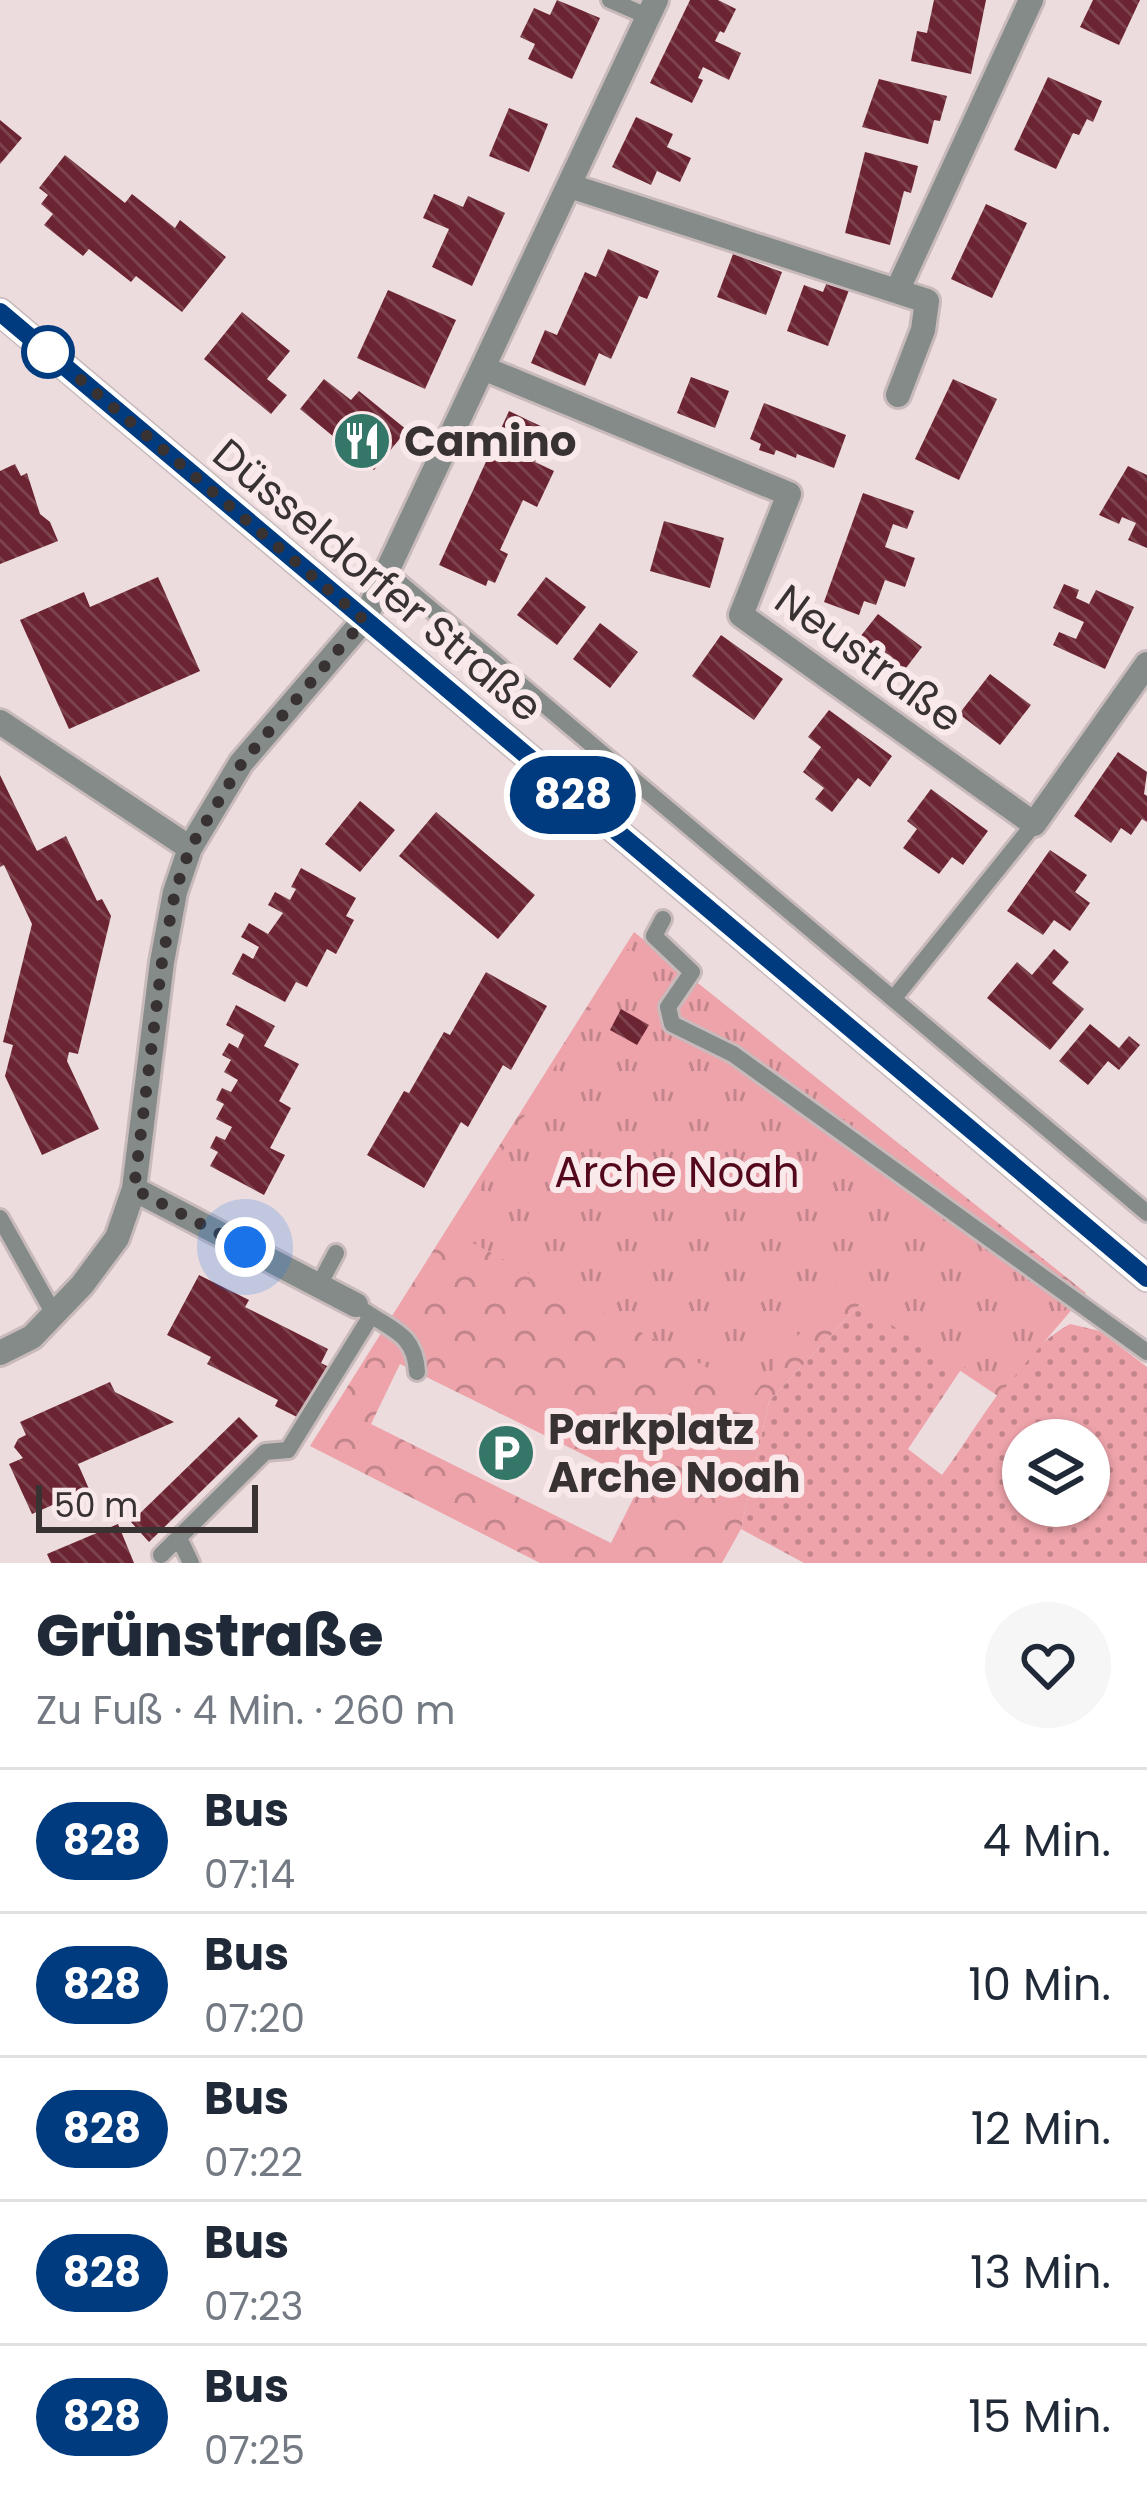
<!DOCTYPE html>
<html lang="de">
<head>
<meta charset="utf-8">
<style>
  body { margin:0; font-family:Poppins,sans-serif; background:#f6f6f7; color:#1f2937; height:100vh; display:flex; flex-direction:column; font-size:45px; white-space:nowrap }
  * { box-sizing:border-box; margin:0 }
  p { font-size:39px; color:#747a83 }
  .icon { flex:none; width:66px; height:66px; fill:none; stroke:currentColor; stroke-width:2; stroke-linecap:round; stroke-linejoin:round }
  .map { position:relative; height:1563px; overflow:hidden }
  .drawer { display:flex; flex-direction:column; background:#fff; flex:1 }
  .drawer>* { flex:none }
  .badge { padding:0 24px; border-radius:39px; font-size:42px; line-height:78px }
  .buttons { position:absolute; left:1002px; top:1419px; display:grid; gap:24px }
  .buttons a { display:grid; place-items:center; width:108px; height:108px; border-radius:50%; background:#fff; box-shadow:0 3px 9px #0004; font-size:60px }
  .scale { position:absolute; left:36px; bottom:30px; width:222px; box-sizing:border-box; padding-left:12px; border:6px solid #383233; border-top:0; font-size:33px; line-height:42px; white-space:nowrap; color:#383233; -webkit-text-stroke:9px #f9e9ea; paint-order:stroke }
  .you { position:absolute; width:60px; height:60px; margin:-30px; border:9px solid #fff; border-radius:50%; background:#1a73e8; box-shadow:0 0 0 18px #1a73e833 }
  .map>.badge { position:absolute; translate:-50% -50%; box-shadow:0 0 0 6px #fff }
  .round { display:grid; place-items:center; flex:none; width:126px; height:126px; border-radius:63px; background:#f6f6f7 }
  .head { display:flex; align-items:center; justify-content:space-between; height:204px; padding:0 36px }
  h1 { font-size:57px; font-weight:800; line-height:90px }
  ul { padding:0; list-style:none }
  li { display:flex; align-items:center; gap:36px; height:144px; padding:0 36px; border-top:3px solid #e0e1e3 }
  li div { flex:1 }
  li b { display:block; font-size:45px }
  li em { font-style:normal }
  li .badge { min-width:132px; font-weight:700; text-align:center }
  .map>svg:first-child { display:block }
  .grass { fill:url(#grass-dots); fill-rule:evenodd }
  .forest { fill:url(#forest-crowns); fill-rule:evenodd }
  .park { fill:url(#park-tufts) }
  .building { fill:url(#building-back-hatch) }
  .lines { fill:none; stroke-linecap:round; stroke-linejoin:round }
  .service-casing { stroke:#c8babb; stroke-width:22 }
  .minor-casing { stroke:#c8babb; stroke-width:30 }
  .secondary-casing { stroke:#c8babb; stroke-width:30 }
  .service { stroke:#848b89; stroke-width:16 }
  .minor { stroke:#848b89; stroke-width:24 }
  .secondary { stroke:#596260; stroke-width:24 }
  .line-casing { stroke:#fff; stroke-width:27 }
  .line { stroke:#003b80; stroke-width:18 }
  .walk { stroke:#383233; stroke-width:12; stroke-dasharray:0 21.6 }
  .stop-dot { fill:#fff; stroke:#003b80; stroke-width:6 }
  .labels { text-anchor:middle; stroke-width:12; stroke-linejoin:round; paint-order:stroke }
  .poi-label { font-size:42px; font-weight:bold; fill:#383233; stroke:#f9e9ea; text-anchor:start }
  .street-label { font-size:42px; fill:#383233; stroke:#f9e9ea }
  .park-label { font-size:42px; fill:#53081c; stroke:#f9e9ea }
</style>
</head>
<body>
<div class="map">
<svg width="1147" height="1563" viewBox="0 0 1147 1563">
  <defs>
    <pattern id="grass-dots" width="8" height="8" patternUnits="userSpaceOnUse" patternTransform="scale(3)"><rect width="8" height="8" fill="#eea3aa"/><path d="M2 2h.1M6 6h.1" fill="none" stroke="#c2858b" stroke-width="1.8" stroke-linecap="round"/></pattern>
    <pattern id="forest-crowns" width="20" height="18" patternUnits="userSpaceOnUse" patternTransform="scale(3)"><rect width="20" height="18" fill="#eea3aa"/><path d="M2 6a3 3 0 1 1 6 0M12 15a3 3 0 1 1 6 0" fill="none" stroke="#c2858b"/></pattern>
    <pattern id="park-tufts" width="24" height="20" patternUnits="userSpaceOnUse" patternTransform="scale(3)"><rect width="24" height="20" fill="#eea3aa"/><path d="M3 7l-1-3M5 7V3M7 7l1-3M15 17l-1-3M17 17v-4M19 17l1-3" fill="none" stroke="#c2858b"/></pattern>
    <pattern id="building-back-hatch" width="6" height="6" patternUnits="userSpaceOnUse" patternTransform="scale(3)"><rect width="6" height="6" fill="#6b2431"/><path d="M-1 5l2 2M0 0l6 6M5-1l2 2" fill="none" stroke="#7d444e"/></pattern>
  </defs>
  <rect width="100%" height="100%" fill="#ecdcdd"/>
  <path class="grass" d="M860,1304L962,1368L908,1449L942,1475C977,1428 1017,1352 1070,1324L1100,1331L1147,1367V1563H804L741,1529L769,1401ZM1023,1440H1089V1506H1023Z"/>
  <path class="forest" d="M634,932L1086,1293L998,1396L860,1304L769,1401L741,1529L722,1563H540L310,1446ZM400,1364L641,1483L611,1543L371,1424Z"/>
  <path class="park" d="M635,938L913,1156L1080,1294L996,1387L836,1285L755,1393L452,1232Z"/>
  <path class="building" d="M557,0L600,18L572,79L528,59L535,44L520,37L534,8L550,15Z
    M690,0H718L736,9L724,33L720,31L715,41L741,53L729,80L703,67L698,78L703,80L692,103L650,83Z
    M934,0H986L971,74L911,61L917,31L927,33Z
    M1093,0H1140L1119,45L1080,27Z
    M1048,77L1102,101L1093,122L1087,119L1079,135L1073,133L1056,169L1014,150Z
    M879,79L947,96L940,121L934,120L928,144L862,127Z
    M509,108L548,124L529,172L489,156Z
    M636,117L673,134L667,147L691,158L680,182L657,171L651,185L612,167Z
    M0,120L22,138L0,164Z
    M865,152L918,166L911,193L904,191L890,245L845,233Z
    M65,155L125,203L132,194L175,228L180,220L226,257L182,312L136,276L131,282L89,249L83,256L44,225L53,214L41,204L48,195L39,188Z
    M434,194L463,207L468,196L505,213L472,286L432,267L449,229L423,218Z
    M986,204L1027,223L992,298L951,279Z
    M608,249L659,271L647,299L639,296L611,359L599,353L585,386L531,363L545,330L557,335L585,272L596,277Z
    M733,254L782,272L766,315L717,297Z
    M827,282L849,290L828,346L787,331L804,285L823,292Z
    M388,290L456,320L425,389L357,358Z
    M242,312L290,351L267,379L287,395L271,414L204,359Z
    M691,377L729,391L715,428L677,413Z
    M324,379L351,400L359,391L407,430L374,470L300,409Z
    M953,379L997,399L959,480L915,459Z
    M764,403L846,435L834,468L797,454L796,458L776,450L774,455L759,450L761,444L750,439Z
    M509,411L549,430L535,462L554,471L537,507L523,500L500,550L508,554L495,583L488,580L486,586L439,565Z
    M15,464L21,476L27,473L40,514L50,522L58,541L0,564V471Z
    M1128,466L1147,475V548L1128,540L1136,523L1122,517L1119,524L1099,515Z
    M863,493L914,511L907,529L893,524L885,547L915,558L905,587L885,580L876,605L864,601L859,615L824,602Z
    M664,521L724,538L710,588L650,571Z
    M158,577L200,671L69,729L20,620L84,592L90,607Z
    M546,577L586,607L557,645L517,615Z
    M1064,584L1079,590L1076,598L1089,604L1096,590L1134,607L1105,669L1053,645L1059,632L1076,639L1084,622L1053,608Z
    M878,614L922,647L893,685L849,651Z
    M600,623L638,652L610,688L573,659Z
    M721,635L783,679L754,720L692,676Z
    M990,674L1031,705L1000,745L959,714Z
    M829,710L892,756L870,787L858,778L832,812L815,799L824,788L803,772L821,747L808,737Z
    M1118,752L1147,772L1144,794L1147,796V822L1142,819L1131,835L1121,828L1111,843L1074,816Z
    M0,775L37,851L66,836L97,901L102,899L111,916L78,1054L69,1052L67,1061L99,1129L42,1155L5,1076L13,1045L3,1042L32,924L4,865L0,867Z
    M931,789L988,831L963,865L952,857L939,874L903,848L917,829L907,821Z
    M360,801L395,830L360,872L325,844Z
    M436,812L535,895L498,939L399,856Z
    M1050,850L1087,875L1075,892L1090,903L1070,931L1054,920L1043,935L1007,911Z
    M301,868L356,898L346,916L354,920L336,954L327,949L307,987L296,982L285,1002L232,974L243,953L253,959L259,947L241,937L249,923L268,934L283,913L268,905L275,892L290,900L296,889L291,887Z
    M1054,949L1069,962L1052,983L1084,1009L1050,1050L987,998L1017,962L1032,975Z
    M486,972L547,1006L511,1070L503,1065L468,1127L461,1122L424,1188L367,1155L404,1091L409,1093L444,1032L450,1035Z
    M236,1005L275,1026L264,1046L299,1064L279,1101L291,1108L270,1148L285,1155L264,1195L210,1166L218,1152L210,1148L216,1136L225,1140L232,1127L216,1119L224,1104L216,1100L222,1088L231,1092L238,1080L224,1072L231,1060L222,1055L229,1043L238,1048L244,1035L226,1025Z
    M621,1009L649,1025L637,1045L610,1030Z
    M1090,1024L1119,1048L1129,1036L1140,1045L1119,1070L1108,1061L1088,1085L1059,1061Z
    M199,1275L249,1300L245,1307L328,1349L321,1363L329,1367L299,1418L275,1406L278,1400L207,1364L211,1357L167,1335Z
    M110,1382L115,1392L174,1422L78,1464L89,1489L32,1514L9,1464L23,1458L14,1447L18,1439L26,1435L20,1422Z
    M239,1417L258,1436L149,1542L131,1522Z
    M118,1524L134,1563H51L47,1554Z"/>
  <g class="lines">
    <g class="service-casing">
      <path id="service" d="M610,0L649,17
        M387,572L1147,1213
        M663,919L654,936L692,972L668,1007L672,1024L733,1054L1147,1352
        M894,998L1034,824
        M0,1218L54,1314
        M319,1285L336,1253
        M366,1312C394,1331 415,1335 417,1372
        M179,1538L191,1563
        M161,1555L265,1452L288,1450L371,1316"/>
    </g>
    <g class="minor-casing">
      <path id="minor" d="M570,186L927,301L923,330L898,395
        M897,291L1031,0
        M483,368L789,494L741,615L1034,824L1147,664
        M0,722L190,848
        M134,1189L356,1305
        M0,1353L32,1337L82,1285L117,1238L134,1189L162,962L175,892L190,848L241,763L364,620L656,0"/>
    </g>
    <g class="secondary-casing">
      <path id="secondary" d="M0,312L1147,1278"/>
    </g>
    <use href="#service" class="service"/>
    <use href="#minor" class="minor"/>
    <use href="#secondary" class="secondary"/>
  </g>
  <g class="lines">
    <g class="line-casing">
      <path id="line" d="M0,312L1147,1278"/>
    </g>
    <use href="#line" class="line"/>
    <path class="walk" d="M48,352L364,620L242,763L190,848L175,892L162,962L134,1189L245,1247"/>
  </g>
  <defs>
    <g id="restaurant-disc" transform="scale(3)"><circle r="9.5" fill="#347668" stroke="#f9e9ea"/><path d="M-5-6h1v4h1v-4h1v4h1v-4h1v5L-1.5 .5V6h-2V.5L-5-1ZM5-6V6H3V1.5H1.5Q1.5-4 5-6Z" fill="#fff"/></g>
    <g id="parking-disc" transform="scale(3)"><circle r="9.5" fill="#347668" stroke="#f9e9ea"/><path d="M-3.5-5.5H1a3.5 3.5 0 0 1 0 7H-1V5.5H-3.5ZM-1-3.4V-.6H.8a1.4 1.4 0 0 0 0-2.8Z" fill="#fff"/></g>
  </defs>
  <g fill-rule="evenodd">
    <use href="#restaurant-disc" x="362" y="441"/>
    <use href="#parking-disc" x="506" y="1453"/>
  </g>
  <circle class="stop-dot" cx="48" cy="352" r="24"/>
  <g class="labels">
    <g class="poi-label">
      <text x="404" y="456">Camino</text>
      <text x="548" y="1444">Parkplatz<tspan x="548" dy="48">Arche Noah</tspan></text>
    </g>
    <g class="street-label">
      <text transform="translate(378 580) rotate(40)" y="15">Düsseldorfer Straße</text>
      <text transform="translate(869 658) rotate(36)" y="15">Neustraße</text>
    </g>
    <g class="park-label">
      <text x="677" y="1187">Arche Noah</text>
    </g>
  </g>
</svg>
<div class="buttons">
<a><svg class="icon" aria-label="layers" viewBox="0 0 24 24"><path d="M12 4l9 5-9 5-9-5zM3 14l9 5 9-5"/></svg></a>
</div>
<div class="scale">50 m</div>
<div class="you" style="left:245px;top:1247px"></div>
<b class="badge" style="left:573px;top:795px;background:#003b80;color:#fff">828</b>
</div>
<section class="drawer">
<div class="head"><div><h1>Grünstraße</h1><p>Zu Fuß · 4 Min. · 260 m</p></div><a class="round"><svg class="icon" aria-label="heart" viewBox="0 0 24 24"><path d="M12 20l-8-8c-3-5 5-10 8-4 3-6 11-1 8 4z"/></svg></a></div>
<ul>
<li><span class="badge" style="background:#003b80;color:#fff">828</span><div><b>Bus</b><p>07:14</p></div><em>4 Min.</em></li>
<li><span class="badge" style="background:#003b80;color:#fff">828</span><div><b>Bus</b><p>07:20</p></div><em>10 Min.</em></li>
<li><span class="badge" style="background:#003b80;color:#fff">828</span><div><b>Bus</b><p>07:22</p></div><em>12 Min.</em></li>
<li><span class="badge" style="background:#003b80;color:#fff">828</span><div><b>Bus</b><p>07:23</p></div><em>13 Min.</em></li>
<li><span class="badge" style="background:#003b80;color:#fff">828</span><div><b>Bus</b><p>07:25</p></div><em>15 Min.</em></li>
</ul>
</section>
</body>
</html>
